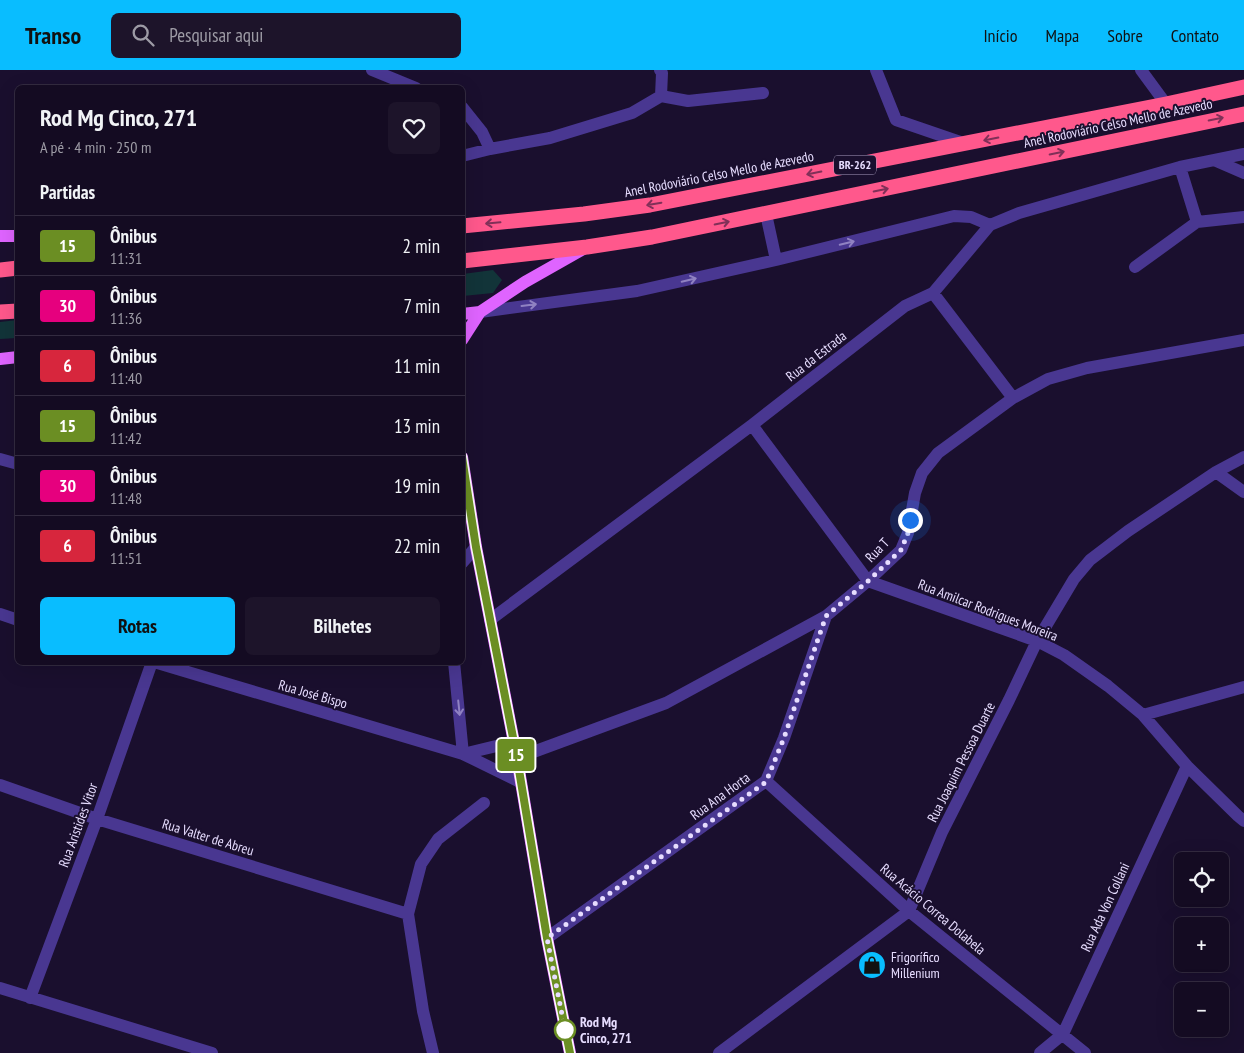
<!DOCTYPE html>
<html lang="pt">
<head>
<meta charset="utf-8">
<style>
  body { margin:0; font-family:"PT Sans Narrow",sans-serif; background:#1d142a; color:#f1f3f6; height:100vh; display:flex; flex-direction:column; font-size:19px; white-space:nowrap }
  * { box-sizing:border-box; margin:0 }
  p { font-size:16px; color:#9d9ba5 }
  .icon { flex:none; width:28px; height:28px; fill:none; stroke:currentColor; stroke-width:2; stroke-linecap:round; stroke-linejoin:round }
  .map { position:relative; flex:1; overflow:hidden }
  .panel { position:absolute; left:15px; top:15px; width:450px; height:580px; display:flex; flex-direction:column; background:#140b22; border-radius:8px; box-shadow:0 5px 20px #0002,0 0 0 1px #332b40 }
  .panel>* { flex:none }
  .badge { padding:0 10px; border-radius:4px; font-size:18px; line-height:32px }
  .controls { position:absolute; left:1174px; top:782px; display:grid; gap:10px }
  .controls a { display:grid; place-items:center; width:55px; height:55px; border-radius:8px; background:#140b22; box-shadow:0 5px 20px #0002,0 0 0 1px #332b40; font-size:25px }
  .you { position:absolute; width:25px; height:25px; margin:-12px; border:4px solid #fff; border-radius:50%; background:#1a73e8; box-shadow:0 0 0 8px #1a73e833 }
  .map>.badge { position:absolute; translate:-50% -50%; box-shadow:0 0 0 2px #fff }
  h2 { padding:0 25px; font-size:19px; line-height:45px }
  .round { display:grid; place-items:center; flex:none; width:52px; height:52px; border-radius:8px; background:#1d142a }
  .head { display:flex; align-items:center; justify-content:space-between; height:85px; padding:0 25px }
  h1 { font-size:24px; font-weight:700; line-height:38px }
  .primary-button { display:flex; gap:10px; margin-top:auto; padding:10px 25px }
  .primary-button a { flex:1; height:58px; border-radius:8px; background:#09bdff; color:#111; font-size:20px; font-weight:700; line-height:58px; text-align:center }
  .primary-button a+a { background:#1d142a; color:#f1f3f6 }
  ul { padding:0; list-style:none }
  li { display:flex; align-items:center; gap:15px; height:60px; padding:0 25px; border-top:1px solid #332b40 }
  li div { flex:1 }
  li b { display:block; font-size:19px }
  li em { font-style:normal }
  li .badge { min-width:55px; font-weight:700; text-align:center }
  header { display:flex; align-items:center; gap:30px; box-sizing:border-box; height:70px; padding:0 25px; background:#09bdff; color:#111 }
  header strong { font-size:24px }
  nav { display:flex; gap:28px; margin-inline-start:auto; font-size:18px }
  .search { width:350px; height:45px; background:#1d142a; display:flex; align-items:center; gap:12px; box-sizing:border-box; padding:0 18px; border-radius:8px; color:#9d9ba5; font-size:19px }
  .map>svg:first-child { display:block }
  .green { fill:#123439 }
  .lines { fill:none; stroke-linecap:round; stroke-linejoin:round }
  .minor { stroke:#493791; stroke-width:12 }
  .major { stroke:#df64ff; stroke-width:12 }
  .highway { stroke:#ff588c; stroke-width:15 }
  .oneway { stroke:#813058 }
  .oneway2 { stroke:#9082c2 }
  .line-casing { stroke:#fff; stroke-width:11 }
  .line { stroke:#6b8e23; stroke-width:8 }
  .walk { stroke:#e7ddff; stroke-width:5; stroke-dasharray:0 9 }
  .stop-dot { fill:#fff; stroke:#6b8e23; stroke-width:2.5 }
  .labels { text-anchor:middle; stroke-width:4; stroke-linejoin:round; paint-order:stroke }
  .shield { fill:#1a0f2e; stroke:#aa9fc0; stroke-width:1 }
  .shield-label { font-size:12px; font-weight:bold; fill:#e7ddff }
  .street-label { font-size:14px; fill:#e7ddff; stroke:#1a0f2e }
  .poi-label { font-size:14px; fill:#e7ddff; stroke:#1a0f2e; text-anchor:start }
  .stop-label { font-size:14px; font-weight:bold; fill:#e7ddff; stroke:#1a0f2e; text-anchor:start }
</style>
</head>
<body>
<header>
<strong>Transo</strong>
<div class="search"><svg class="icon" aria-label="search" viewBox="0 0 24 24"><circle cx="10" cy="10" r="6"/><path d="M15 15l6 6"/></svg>Pesquisar aqui</div>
<nav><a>Início</a><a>Mapa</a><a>Sobre</a><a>Contato</a></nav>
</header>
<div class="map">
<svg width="1244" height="983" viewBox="0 0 1244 983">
  <rect width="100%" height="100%" fill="#1a0f2e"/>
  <path class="green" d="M493,200L502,210L493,223L463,226V204Z
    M17,250V268L0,269V252Z"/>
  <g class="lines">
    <path class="minor" d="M372,0L416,18
      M660,0L662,3L661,26
      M876,0L896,50L966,74
      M1141,0L1166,34
      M661,26L688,31L763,23
      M462,37L482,62L490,79
      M462,86L490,79L550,68L632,43L661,26
      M1214,90L1244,103
      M1180,97L1197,152
      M766,144L776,190
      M1197,152L1244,147
      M1135,197L1197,152
      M933,223L1013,328
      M480,242L637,221L776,190L954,146L971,147L990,155
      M752,355L868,511L1037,571L1064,585L1108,616L1143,645L1187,696L1238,746L1244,751
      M0,389L18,394
      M1216,402L1244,422
      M462,493L476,477
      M0,544L18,550
      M490,550L752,355L905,236L933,223L990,155L1019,143L1180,97L1244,84
      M154,592L463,684L520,712
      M454,592L463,684
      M1143,645L1244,617
      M463,684L513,672
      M517,688L666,633L826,546L868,511L901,480L908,463L915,423L922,403L938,383L1013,328L1048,309L1087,298L1244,270
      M766,711L909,841L1085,983
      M0,715L97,749L408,844
      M547,868L766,711L784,668L826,546
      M0,918L212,983
      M30,928L97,749L152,592
      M433,983L423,941L408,844L421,794L438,769L484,733
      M719,983L909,841L942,762L1009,630L1037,571L1074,509L1090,490L1128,461L1216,402L1244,387
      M1040,983L1063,964L1187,696"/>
    <path class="major" d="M0,166H18
      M462,244L480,242L525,212L585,178
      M462,270L480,242
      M0,289L18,287
      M462,387L476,477L517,688L547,868L570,983"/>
    <path class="highway" d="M462,156L584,144L650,135L1166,34L1244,17
      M462,191L587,177L652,167L1244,44
      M0,200L18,198
      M0,242L18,241"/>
  </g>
  <defs><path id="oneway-shaft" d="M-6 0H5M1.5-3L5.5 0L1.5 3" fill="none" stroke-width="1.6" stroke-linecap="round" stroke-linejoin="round" transform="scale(1.25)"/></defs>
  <g class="oneway">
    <use href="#oneway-shaft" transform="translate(1216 49) rotate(-12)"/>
    <use href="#oneway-shaft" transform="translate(991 69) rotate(169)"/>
    <use href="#oneway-shaft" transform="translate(1057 83) rotate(-12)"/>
    <use href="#oneway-shaft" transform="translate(814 103) rotate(169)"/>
    <use href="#oneway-shaft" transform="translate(881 120) rotate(-12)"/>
    <use href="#oneway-shaft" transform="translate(654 134) rotate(170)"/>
    <use href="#oneway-shaft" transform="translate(493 153) rotate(175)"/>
    <use href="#oneway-shaft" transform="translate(722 153) rotate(-12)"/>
  </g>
  <g class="oneway2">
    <use href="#oneway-shaft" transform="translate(847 173) rotate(-14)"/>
    <use href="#oneway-shaft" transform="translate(689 210) rotate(-13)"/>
    <use href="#oneway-shaft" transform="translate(529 235) rotate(-7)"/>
    <use href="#oneway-shaft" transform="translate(459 638) rotate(84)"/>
  </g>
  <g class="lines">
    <g class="line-casing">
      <path id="line" d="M462,387L476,477L517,688L547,868L570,983"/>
    </g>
    <use href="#line" class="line"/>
    <path class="walk" d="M565,960L547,868L766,712L784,668L826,546L868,511L901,480L908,463L910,450"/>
  </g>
  <defs>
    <g id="shop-disc" transform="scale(1.4375)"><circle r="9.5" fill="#09bdff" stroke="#1a0f2e"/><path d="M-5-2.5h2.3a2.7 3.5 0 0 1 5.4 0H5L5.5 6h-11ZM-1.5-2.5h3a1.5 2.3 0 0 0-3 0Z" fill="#111"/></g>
  </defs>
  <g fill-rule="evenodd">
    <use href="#shop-disc" x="872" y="895"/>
  </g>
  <circle class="stop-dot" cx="565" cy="960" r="10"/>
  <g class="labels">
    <rect class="shield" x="834" y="85.5" width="42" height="19" rx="4"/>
    <g class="shield-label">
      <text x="855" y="99">BR-262</text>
    </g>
    <g class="street-label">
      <text transform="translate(1118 53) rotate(-12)" y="5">Anel Rodoviário Celso Mello de Azevedo</text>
      <text transform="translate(719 104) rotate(-11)" y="5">Anel Rodoviário Celso Mello de Azevedo</text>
      <text transform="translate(816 286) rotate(-38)" y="5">Rua da Estrada</text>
      <text transform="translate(877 480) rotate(-46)" y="5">Rua T</text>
      <text transform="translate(988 540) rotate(21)" y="5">Rua Amilcar Rodrigues Moreira</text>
      <text transform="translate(313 624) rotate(16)" y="5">Rua José Bispo</text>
      <text transform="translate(961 692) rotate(-63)" y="5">Rua Joaquim Pessoa Duarte</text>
      <text transform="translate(720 726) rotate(-36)" y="5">Rua Ana Horta</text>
      <text transform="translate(78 755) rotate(-70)" y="5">Rua Aristides Vitor</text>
      <text transform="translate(208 767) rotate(17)" y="5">Rua Valter de Abreu</text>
      <text transform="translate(1105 837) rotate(-65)" y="5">Rua Ada Von Collani</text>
      <text transform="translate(933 839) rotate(40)" y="5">Rua Acácio Correa Dolabela</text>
    </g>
    <g class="poi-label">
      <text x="891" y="892">Frigorífico<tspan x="891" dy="16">Millenium</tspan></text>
    </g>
    <g class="stop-label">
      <text x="580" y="957">Rod Mg<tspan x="580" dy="16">Cinco, 271</tspan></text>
    </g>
  </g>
</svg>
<div class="controls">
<a><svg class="icon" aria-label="locate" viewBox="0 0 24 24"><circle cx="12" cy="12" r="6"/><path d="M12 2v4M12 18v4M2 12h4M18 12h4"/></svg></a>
<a>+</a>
<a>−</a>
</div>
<div class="you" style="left:910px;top:450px"></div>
<b class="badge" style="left:516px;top:685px;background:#6b8e23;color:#fff">15</b>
<section class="panel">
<div class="head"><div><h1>Rod Mg Cinco, 271</h1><p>A pé · 4 min · 250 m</p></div><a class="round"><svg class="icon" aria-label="heart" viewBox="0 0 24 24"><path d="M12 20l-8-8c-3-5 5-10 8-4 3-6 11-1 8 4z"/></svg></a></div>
<h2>Partidas</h2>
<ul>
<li><span class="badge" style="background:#6b8e23;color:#fff">15</span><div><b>Ônibus</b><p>11:31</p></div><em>2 min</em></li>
<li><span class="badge" style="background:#e6007e;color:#fff">30</span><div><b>Ônibus</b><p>11:36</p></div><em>7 min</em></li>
<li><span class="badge" style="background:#d7263d;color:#fff">6</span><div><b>Ônibus</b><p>11:40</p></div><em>11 min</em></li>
<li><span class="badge" style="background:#6b8e23;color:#fff">15</span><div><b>Ônibus</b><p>11:42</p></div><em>13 min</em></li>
<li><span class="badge" style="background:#e6007e;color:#fff">30</span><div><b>Ônibus</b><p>11:48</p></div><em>19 min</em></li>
<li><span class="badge" style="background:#d7263d;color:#fff">6</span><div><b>Ônibus</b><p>11:51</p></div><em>22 min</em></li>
</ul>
<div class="primary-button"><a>Rotas</a><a>Bilhetes</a></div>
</section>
</div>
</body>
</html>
